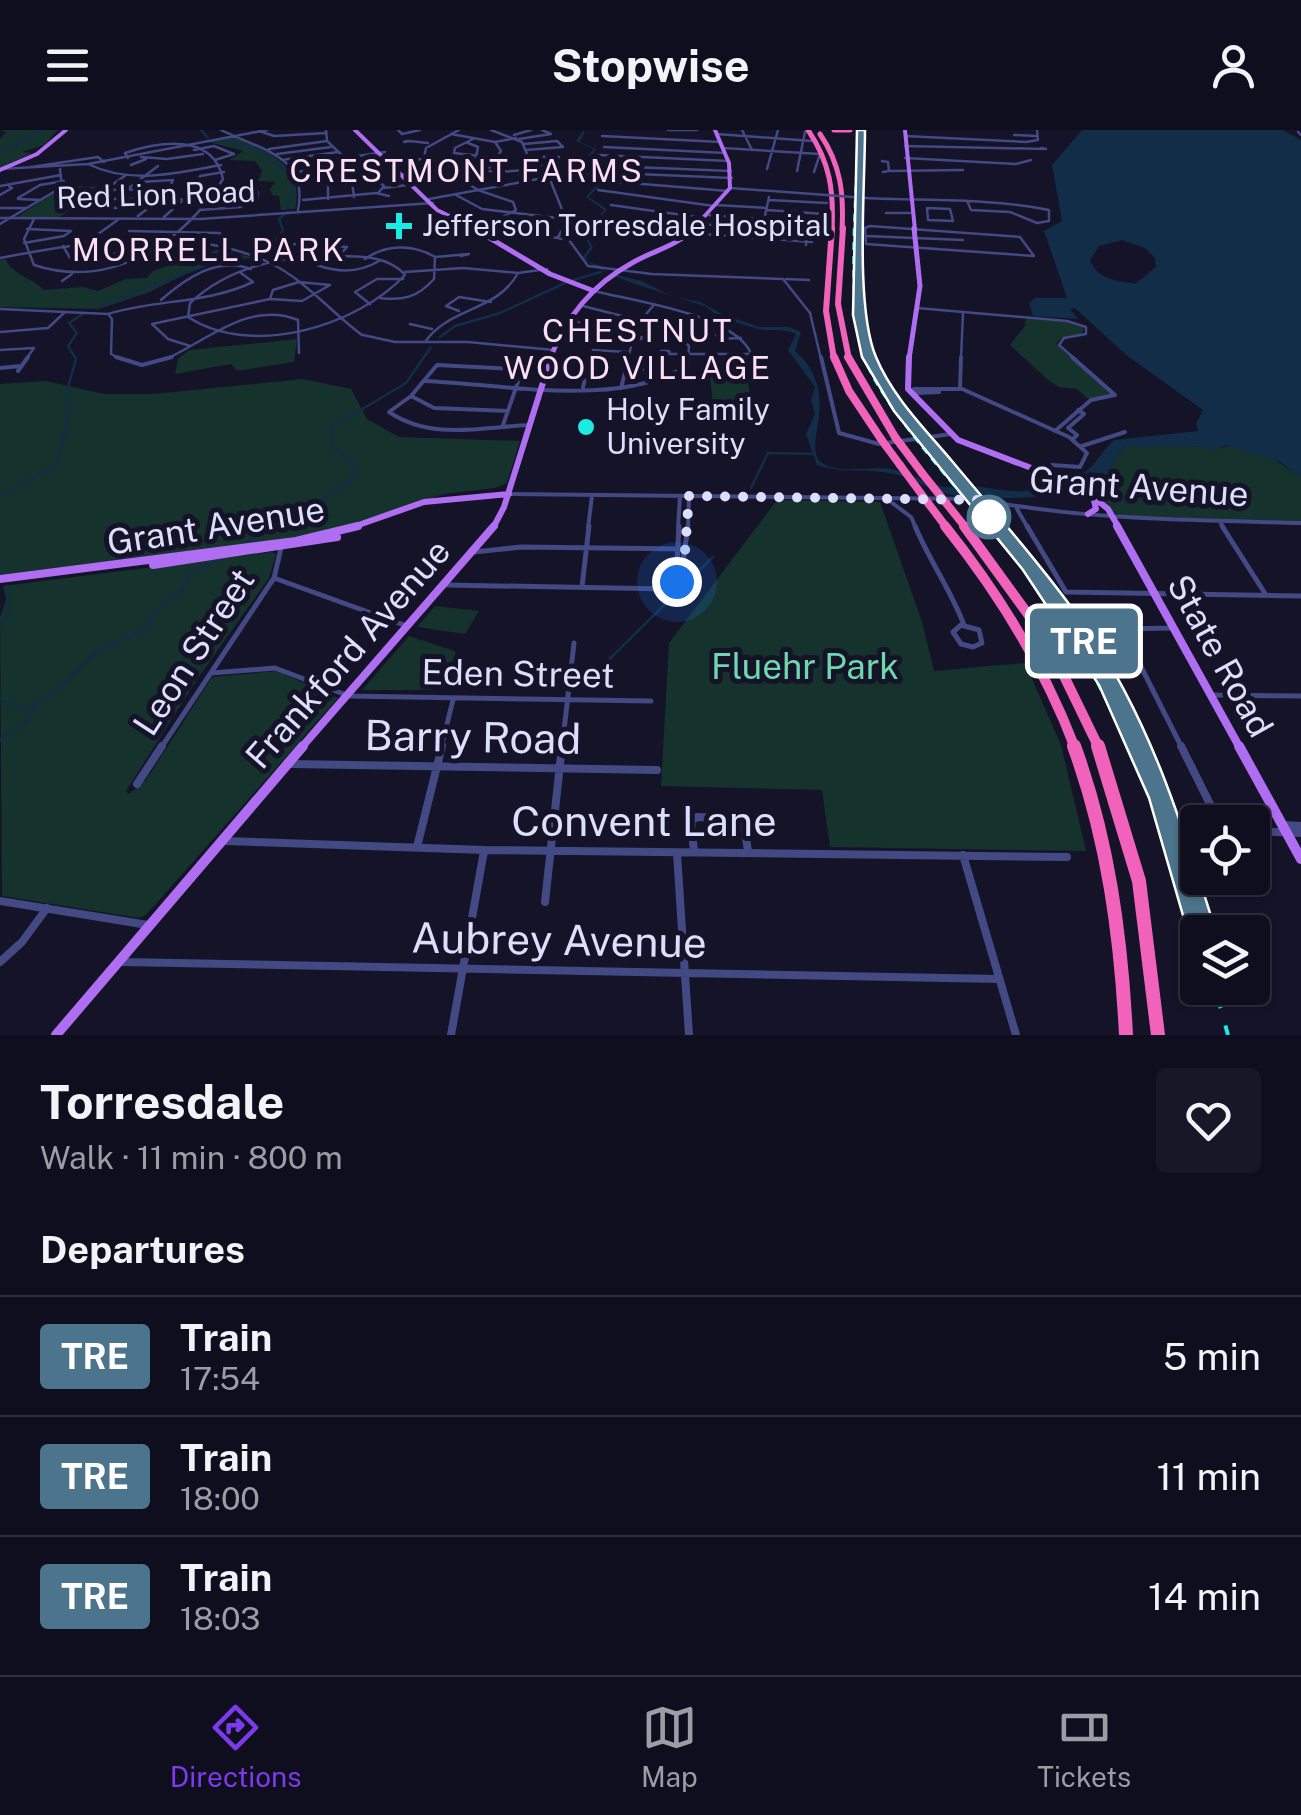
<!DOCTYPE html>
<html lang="en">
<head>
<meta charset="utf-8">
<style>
  body { margin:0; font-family:"Public Sans",sans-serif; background:#181727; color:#f1f3f6; height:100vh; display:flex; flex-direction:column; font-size:38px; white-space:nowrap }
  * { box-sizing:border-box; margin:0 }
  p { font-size:32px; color:#9b9ca4 }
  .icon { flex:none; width:55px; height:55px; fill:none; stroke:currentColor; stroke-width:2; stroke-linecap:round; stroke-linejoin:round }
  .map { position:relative; height:905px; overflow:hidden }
  .side { display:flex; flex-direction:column; background:#0f0e1e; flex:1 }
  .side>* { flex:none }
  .badge { padding:0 20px; border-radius:8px; font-size:35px; line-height:65px }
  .fabs { position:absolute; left:1180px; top:675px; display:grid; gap:20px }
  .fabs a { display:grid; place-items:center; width:90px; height:90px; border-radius:10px; background:#0f0e1e; box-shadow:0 2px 8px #0004,0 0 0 2px #2f2e3c; font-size:50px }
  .you { position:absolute; width:50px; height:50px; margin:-25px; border:8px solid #fff; border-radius:50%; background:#1a73e8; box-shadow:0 0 0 15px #1a73e833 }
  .map>.badge { position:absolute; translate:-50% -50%; box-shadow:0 0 0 5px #fff }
  h2 { padding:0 40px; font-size:38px; line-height:90px }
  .round { display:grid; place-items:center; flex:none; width:105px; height:105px; border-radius:10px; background:#181727 }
  .overview { display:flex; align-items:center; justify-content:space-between; height:170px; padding:0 40px }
  h1 { font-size:48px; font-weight:700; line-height:75px }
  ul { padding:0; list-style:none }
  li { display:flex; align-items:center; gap:30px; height:120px; padding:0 40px; border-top:2px solid #2f2e3c }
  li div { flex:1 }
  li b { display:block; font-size:38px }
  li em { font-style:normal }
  li .badge { min-width:110px; font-weight:700; text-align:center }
  header { display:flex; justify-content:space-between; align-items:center; height:130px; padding:0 40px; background:#0f0e1e; font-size:45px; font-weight:700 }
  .tab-bar { display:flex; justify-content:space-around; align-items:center; height:140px; border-top:2px solid #2f2e3c; background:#0f0e1e; font-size:28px; color:#9b9ca4 }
  .tab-bar a { display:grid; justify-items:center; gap:5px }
  .tab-bar .active { color:#7c3aed }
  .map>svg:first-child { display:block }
  .green { fill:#16322d }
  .water { fill:#122d48; fill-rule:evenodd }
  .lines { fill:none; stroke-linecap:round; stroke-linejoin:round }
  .stream { stroke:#122d48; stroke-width:2.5 }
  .minor-far3 { stroke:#424983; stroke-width:2.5 }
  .minor-far2 { stroke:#424983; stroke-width:4 }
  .minor-far1 { stroke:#424983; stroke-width:5 }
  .minor { stroke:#424983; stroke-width:8 }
  .major-far4 { stroke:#af6ef2; stroke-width:4 }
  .major-far3 { stroke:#af6ef2; stroke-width:5 }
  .major-far2 { stroke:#af6ef2; stroke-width:6 }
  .major-far1 { stroke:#af6ef2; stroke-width:8 }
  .major { stroke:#af6ef2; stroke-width:10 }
  .highway-far4 { stroke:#f163bb; stroke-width:5 }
  .highway-far3 { stroke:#f163bb; stroke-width:6 }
  .highway-far2 { stroke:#f163bb; stroke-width:8 }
  .highway-far1 { stroke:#f163bb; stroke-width:10 }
  .highway { stroke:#f163bb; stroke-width:14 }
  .rail-far1 { stroke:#1aebe3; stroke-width:2.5; stroke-dasharray:8 6; stroke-linecap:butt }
  .rail { stroke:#1aebe3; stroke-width:4; stroke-dasharray:21 18; stroke-linecap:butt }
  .minor-bridge { stroke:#424983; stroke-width:2.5 }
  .highway-bridge { stroke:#f163bb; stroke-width:8 }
  .line { fill:#4c748c; stroke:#fff; stroke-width:2.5 }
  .walk { stroke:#dddefc; stroke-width:10; stroke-dasharray:0 18 }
  .poi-dot { fill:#1aebe3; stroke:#141328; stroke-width:4 }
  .stop-dot { fill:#fff; stroke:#4c748c; stroke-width:5 }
  .labels { text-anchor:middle; stroke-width:10; stroke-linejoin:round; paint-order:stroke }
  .far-street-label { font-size:30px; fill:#dddefc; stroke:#141328 }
  .far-poi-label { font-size:30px; fill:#dddefc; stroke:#141328; text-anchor:start }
  .far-neighbourhood-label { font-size:32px; letter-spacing:2.5px; fill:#fcdff6; stroke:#141328 }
  .street-label { font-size:35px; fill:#dddefc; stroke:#141328 }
  .park-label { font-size:35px; fill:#6ed7ae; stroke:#141328 }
  .near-street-label { font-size:42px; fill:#dddefc; stroke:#141328 }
</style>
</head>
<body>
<header><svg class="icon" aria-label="menu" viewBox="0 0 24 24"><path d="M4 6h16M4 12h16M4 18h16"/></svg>Stopwise<svg class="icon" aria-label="person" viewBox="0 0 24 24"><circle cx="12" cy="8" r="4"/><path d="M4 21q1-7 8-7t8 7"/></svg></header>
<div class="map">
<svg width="1301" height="905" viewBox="0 0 1301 905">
  <rect width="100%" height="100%" fill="#141328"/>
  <path class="green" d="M0,0H58L44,15L22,22L32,23L0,38V9L6,2Z
    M229,6C264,18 306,35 295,79L281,80L279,66L272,65L270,59L275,52L258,51L262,41L255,31L229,30L243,21L205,11Z
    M65,56L106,57L60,87H17Z
    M220,119L255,128L213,131L147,163L99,179L0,177V130L6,129C13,146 32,147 44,160L83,157L98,161L126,149L147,148L153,141Z
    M1026,188L1067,192L1084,198L1082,204L1060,209L1056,214L1111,262L1109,267L1088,269L1077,259L1059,257L1048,250L1010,215L1025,196Z
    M297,209L294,232L237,241L231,234L175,244L178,229L189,220Z
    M714,245L747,246L751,273L713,275L710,247Z
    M303,249L351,259L367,289L399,307L520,311L507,353L495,358L444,364L343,397L290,408L0,445V254L46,251L104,264H153Z
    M1140,314L1205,317C1217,323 1223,314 1236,316C1260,320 1281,333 1301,347V392L1124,386L1114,383L1086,355L1101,347L1125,316Z
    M777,370L880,372L922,492L934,541L1025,533L1061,615L1086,721L830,717L822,660L661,656L669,513Z
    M272,422L276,424L269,448L196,551L126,661L129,664L146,650L212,547L277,541L338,568L146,785L139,788L2,766L0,487L6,470L3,456Z
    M435,476L479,481L465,504L417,497Z
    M409,506L455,521L456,526L431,560H362Z"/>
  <path class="water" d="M561,0L585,1L580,12L596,19L591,27L596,34L586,42L602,52L589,67L607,79L587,106L593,118L586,127L588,132L602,136L605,142L642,151L671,166L700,172L724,185L760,197H789L801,202L795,221C844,264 801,315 821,332C836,345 871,336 890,339C908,342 924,352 941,356C951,359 962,355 972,356C1014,360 1019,368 1062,350C1070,346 1084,345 1090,338C1098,330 1104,319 1114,310L1198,301L1196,294L1203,280L1125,224L1075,178L1070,179L1078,189L1033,186L1029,173L1035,168H1067L1044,101L1062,91L1052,35L1082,0H1283L1301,10V347L1280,332L1226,315L1213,321L1205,317L1125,316C1116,325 1112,339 1102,347C1070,372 990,370 952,365C932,362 913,348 894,344C868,338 842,344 817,335L806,304L815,284L811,270L815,257L788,220L796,204C784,198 771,202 758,199C746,195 733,192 721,187C714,184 709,177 701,175C674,166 596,145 583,127L590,117L584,105L604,80L586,67L599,52L584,44L593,32L588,26L594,19L576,11L583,1ZM1122,110L1145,118L1155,128L1156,137L1135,154C1115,150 1098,150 1090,130L1099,116Z"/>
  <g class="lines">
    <path class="stream" d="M201,0L208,8
      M215,10C248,14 276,25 294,53L287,78
      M0,23L42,0
      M255,119L279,108L283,100L279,89L287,82
      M573,150L601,142
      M100,176L235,124
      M440,207L455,196L500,183L565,153
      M751,358L768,323L812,324
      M0,366L56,335L71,276L64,272L76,229L68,216L77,203L69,193L83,184
      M244,414L348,354L358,337L331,316L332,297L406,253L431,217
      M0,440L2,444
      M0,496L9,481L7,456
      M581,557L713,427
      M0,568L25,580L49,567L100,519L152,497L150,487L184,457L190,443L221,429
      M0,610L23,595L37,577"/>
    <path class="minor-far3" d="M221,0C260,20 309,25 298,80
      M398,0L402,4L420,0
      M459,0L426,18L424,28C460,42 525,50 559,27
      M491,0L522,12L527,24L521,37
      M668,0H697
      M742,0L752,20
      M259,1L274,6L326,3
      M1298,2L1301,5
      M451,4L495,12L501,21L489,38
      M717,4L812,11
      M514,5L531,0
      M1014,5L1037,6
      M602,6L720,12
      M905,6L1026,12L1038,10L1037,0
      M475,8L455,18L454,23L497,28
      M519,9L551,4L542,0
      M406,11H409L404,12Z
      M409,11L428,13
      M495,12L516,8
      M468,13L478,17L476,27
      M524,14L557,11L563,17L526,20
      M905,16L1046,19L1041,18
      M604,17L725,23
      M723,18L820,24L814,42
      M269,19L327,11
      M194,20L214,16L234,24L215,30
      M277,24L331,17
      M598,25L729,31
      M141,27L167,29L203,24
      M527,27H559
      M905,28L1016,34L1031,30
      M282,30L338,22
      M882,31L888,32L889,41L883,42
      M391,33L423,29
      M88,34C131,55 176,43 221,35
      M131,35L146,29
      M289,36L385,22
      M607,36L731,41
      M31,37L98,27L104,32
      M0,39L88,34L267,0
      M767,39L778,0
      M797,41L805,2
      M889,41L963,40
      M298,42L348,31L327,11L326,0
      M323,43L328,53V69
      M614,43L732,48
      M401,44L456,46L478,60L513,72L516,80L478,100
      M325,46L371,44L384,56L379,62
      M606,51L728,61
      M141,52L173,50
      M328,53L352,52L354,67
      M0,56L61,45
      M384,58L415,54
      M730,58L826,65
      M106,59L126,45
      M105,60L169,59L173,50
      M126,60L158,36
      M598,60L714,76
      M0,65L12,58L9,56
      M456,65L482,79L565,89
      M18,68L40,55L64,51
      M866,68C926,71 990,68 1049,80V91L1037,93L1010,82L971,80L968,73
      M18,69L41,70
      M103,69H135L121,78L89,77Z
      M429,69L549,47L567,92L558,107
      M303,70L376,63L389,66
      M769,70L827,73
      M611,75L704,88
      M716,75L767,78
      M0,78H27
      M927,78L950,79L953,91L928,90Z
      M200,80L240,77L257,70L258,62L192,60L200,46L224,42
      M767,80L824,84
      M886,83H911
      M707,85L823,93
      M138,86L161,68L206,71
      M164,87L182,71
      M0,88L200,89L433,73
      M34,89L24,109L34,135C111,160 182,114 223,49C213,2 158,12 125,23L128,28
      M0,94L62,57L60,39
      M699,94L821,103
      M490,96L569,110L588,136L652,144L783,149L810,183L821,229
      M870,96L1020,107L1034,126L866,114L865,98Z
      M129,101L219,103L230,108L222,118
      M690,103L812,112
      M866,106L963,110
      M760,108L769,67
      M87,112L119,89
      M24,113L64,106L71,101L27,99
      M806,115L808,89
      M63,116L70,128C94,131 113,128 133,114
      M149,126L181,127
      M309,126C338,127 384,120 405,145C356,197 251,228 188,187L190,173C223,142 265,130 309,126Z
      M322,127L317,135C339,143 359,143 379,131
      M435,127L469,124L461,126
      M0,128C85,112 191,94 272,134C306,151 332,183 362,205
      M288,128L282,118L299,113L347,117L338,127
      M365,129C386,114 413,114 435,127L434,149C418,167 403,171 380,168
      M405,142L463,138L518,143L547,139
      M786,149L809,150
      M62,151L72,144
      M299,152L330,155L302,171L270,169L273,160Z
      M594,161C633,171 743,185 753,229
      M161,170C186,148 218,126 251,139
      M370,174L355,162L377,149H403
      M579,175L669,198L689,216L688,229
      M917,178L1067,191L1086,197V204L1064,208L1059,215L1075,229
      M0,179L108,184L112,189L111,224L120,229
      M459,181L446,176L459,167L491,172
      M108,184C156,169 207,174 253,152L241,143
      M410,194L432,199
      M0,202L48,198L65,182
      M363,205L395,212H468L554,220
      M716,205L719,209L741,208
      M560,207L602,200L597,195L570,191
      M632,210L649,208L633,206
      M425,212C449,177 497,182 518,143
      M190,216L168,209L152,194L270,169
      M0,220L34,218L26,229
      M661,221H669L670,224H661Z
      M670,224H752
      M166,229C207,211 249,170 298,190L299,223
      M590,229L593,220L627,222
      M628,229L636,196L653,176
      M961,229L963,183"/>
    <path class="minor-far2" d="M116,227L142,235L172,227
      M753,227L754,232
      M821,227L839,303L879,314L951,304
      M961,227L960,258L1069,307L1087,323L1080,337L1052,335L1041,341
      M624,234L647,235V239L624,238
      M0,238L21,236
      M18,241L28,227
      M425,251C504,254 619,279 688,235V227
      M583,257L591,227
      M621,258L629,227
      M914,259H937L939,262L918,263Z
      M937,259H962
      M411,266L434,278L508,281
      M503,295L521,243L515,239L437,235L411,266L389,282C432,311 481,297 530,295
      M1055,301L1091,270L1115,265L1072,227
      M1073,309L1077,305L1068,298L1084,284L1078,280
      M1082,316L1125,302
      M509,364L976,369C1083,390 1192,390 1301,393
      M887,369L911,387L916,398
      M1017,379L1028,398
      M1220,392L1224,398
      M588,398L592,366
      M678,398L680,366
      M688,398L689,366"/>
    <path class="minor-far1" d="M679,396L676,450L680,453
      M915,396C929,430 951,460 964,495
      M1027,396L1066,462L1301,466
      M1222,396L1266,465
      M474,422L521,417L687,419
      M274,448L407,496
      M680,453L688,396
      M446,455L668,459L680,453
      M582,457L589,396
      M961,495L979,500L982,513L973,517L961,514L953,502Z
      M1173,498L1122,499L1182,618
      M211,543L275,538L349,566L651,571
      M1211,565L1301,566
      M161,618L274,448L282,414
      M441,618L453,570
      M562,618L574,513"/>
    <path class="minor" d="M1181,616L1219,692
      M290,634L657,640
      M137,654L162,616
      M1285,695L1301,696
      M1252,701L1301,703
      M225,711L484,720L1067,727
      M417,717L442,616
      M694,722L691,691L697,687L743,689L748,721
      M677,724L689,905
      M963,725L1016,905
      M0,771L148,795
      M545,772L562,616
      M0,832L22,812L47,778
      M121,832L999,849
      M451,905L484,721"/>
    <path class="major-far4" d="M355,0L437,80L478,100
      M905,0L915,100
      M0,40L37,24L66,0
      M692,100L730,58L729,33L715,0"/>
    <path class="major-far3" d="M473,98L550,144L594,161
      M550,229C565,188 593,154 632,133C654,120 676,117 694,98
      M909,229L920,156L914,98"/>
    <path class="major-far2" d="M909,227L908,259L958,310L1081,357L1108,379L1119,398
      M1088,384L1096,379L1093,366
      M350,398L424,372L509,364
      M493,398L504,377L551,227"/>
    <path class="major-far1" d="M1117,396L1240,618
      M153,435L337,407
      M0,449L296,411L358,396
      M301,618L494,396"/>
    <path class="major" d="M1239,616L1301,729
      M56,905L303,616"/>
    <path class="highway-far4" d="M808,0C830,32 834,61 832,100
      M834,0H850
      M820,4C841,35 844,64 842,100"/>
    <path class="highway-far3" d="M832,98L826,181L834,229
      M843,98L838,174L849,229"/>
    <path class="highway-far2" d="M834,227L849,261L881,309
      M848,227L895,307
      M901,315L922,343
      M886,316L900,335
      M928,373L947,398
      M946,373L966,398"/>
    <path class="highway-far1" d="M945,396C1000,465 1044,536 1075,618
      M964,396L1046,509L1099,618"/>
    <path class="highway" d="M1074,616C1108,709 1121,806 1126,905
      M1098,616L1139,751L1158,905"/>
    <path class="rail-far1" d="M858,0C857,66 846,158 862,221C877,277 982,384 1021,435C1066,492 1099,552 1129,618"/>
    <path class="rail" d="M1128,616L1151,667L1198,833
      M1215,858L1228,905"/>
    <path class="minor-bridge" d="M826,65L866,68"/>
    <path class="highway-bridge" d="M895,307L901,315
      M881,309L886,316
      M900,335L928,373
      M922,343L946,373"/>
  </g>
  <path class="line" d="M857,0H865C865,58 855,177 876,227C892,266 925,299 952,331C997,385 1044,438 1085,496C1150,588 1183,697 1216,802L1212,813L1202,817L1191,813L1149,668L1099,555L1023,440L894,281L862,227L853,185Z"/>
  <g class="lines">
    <path class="walk" d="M677,452L683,449L689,366L981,370H987L989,387"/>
  </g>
  <g class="poi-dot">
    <path d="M394 81h10v10h10v10h-10v10h-10v-10h-10v-10h10z"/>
    <circle cx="586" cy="297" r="10"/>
  </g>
  <circle class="stop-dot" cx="989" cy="387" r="20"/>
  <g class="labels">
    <g class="far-street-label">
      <text transform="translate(156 65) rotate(-2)" y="10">Red Lion Road</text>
    </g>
    <g class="far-poi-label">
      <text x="422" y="106">Jefferson Torresdale Hospital</text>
      <text x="606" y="290">Holy Family<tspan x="606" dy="34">University</tspan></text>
    </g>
    <g class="far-neighbourhood-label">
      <text x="467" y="52">CRESTMONT FARMS</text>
      <text x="209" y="131">MORRELL PARK</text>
      <text x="638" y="212">CHESTNUT<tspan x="638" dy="37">WOOD VILLAGE</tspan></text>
    </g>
    <g class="street-label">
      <text transform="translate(1139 357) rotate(4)" y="12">Grant Avenue</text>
      <text transform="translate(216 396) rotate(-9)" y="12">Grant Avenue</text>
      <text transform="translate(194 522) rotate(-57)" y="12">Leon Street</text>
      <text transform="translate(348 524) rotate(-49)" y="12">Frankford Avenue</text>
      <text transform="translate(1220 526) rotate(61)" y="12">State Road</text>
      <text transform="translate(518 544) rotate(1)" y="12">Eden Street</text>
    </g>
    <g class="park-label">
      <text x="805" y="549">Fluehr Park</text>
    </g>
    <g class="near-street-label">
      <text transform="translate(473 607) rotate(1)" y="15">Barry Road</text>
      <text x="644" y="706">Convent Lane</text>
      <text transform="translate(559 810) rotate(1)" y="15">Aubrey Avenue</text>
    </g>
  </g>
</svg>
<div class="fabs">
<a><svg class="icon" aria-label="locate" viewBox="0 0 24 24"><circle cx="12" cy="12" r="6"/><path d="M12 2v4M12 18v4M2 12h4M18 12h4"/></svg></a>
<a><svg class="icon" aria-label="layers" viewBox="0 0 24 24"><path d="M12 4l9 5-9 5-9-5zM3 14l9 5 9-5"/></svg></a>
</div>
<div class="you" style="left:677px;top:452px"></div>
<b class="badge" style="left:1084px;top:511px;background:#4c748c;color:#fff">TRE</b>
</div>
<section class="side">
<div class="overview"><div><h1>Torresdale</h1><p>Walk · 11 min · 800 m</p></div><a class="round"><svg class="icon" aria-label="heart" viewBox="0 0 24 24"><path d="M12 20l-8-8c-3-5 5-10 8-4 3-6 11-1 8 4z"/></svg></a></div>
<h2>Departures</h2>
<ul>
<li><span class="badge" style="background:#4c748c;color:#fff">TRE</span><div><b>Train</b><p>17:54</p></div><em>5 min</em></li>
<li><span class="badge" style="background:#4c748c;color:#fff">TRE</span><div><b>Train</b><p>18:00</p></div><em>11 min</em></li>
<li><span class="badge" style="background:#4c748c;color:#fff">TRE</span><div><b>Train</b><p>18:03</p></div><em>14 min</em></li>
</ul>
</section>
<nav class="tab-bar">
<a class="active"><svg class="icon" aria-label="directions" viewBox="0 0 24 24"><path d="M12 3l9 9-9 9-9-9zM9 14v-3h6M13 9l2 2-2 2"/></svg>Directions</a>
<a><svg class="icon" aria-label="map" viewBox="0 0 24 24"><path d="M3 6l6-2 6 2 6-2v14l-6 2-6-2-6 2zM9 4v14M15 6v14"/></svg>Map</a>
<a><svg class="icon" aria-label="tickets" viewBox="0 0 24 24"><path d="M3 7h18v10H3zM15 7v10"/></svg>Tickets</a>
</nav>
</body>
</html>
